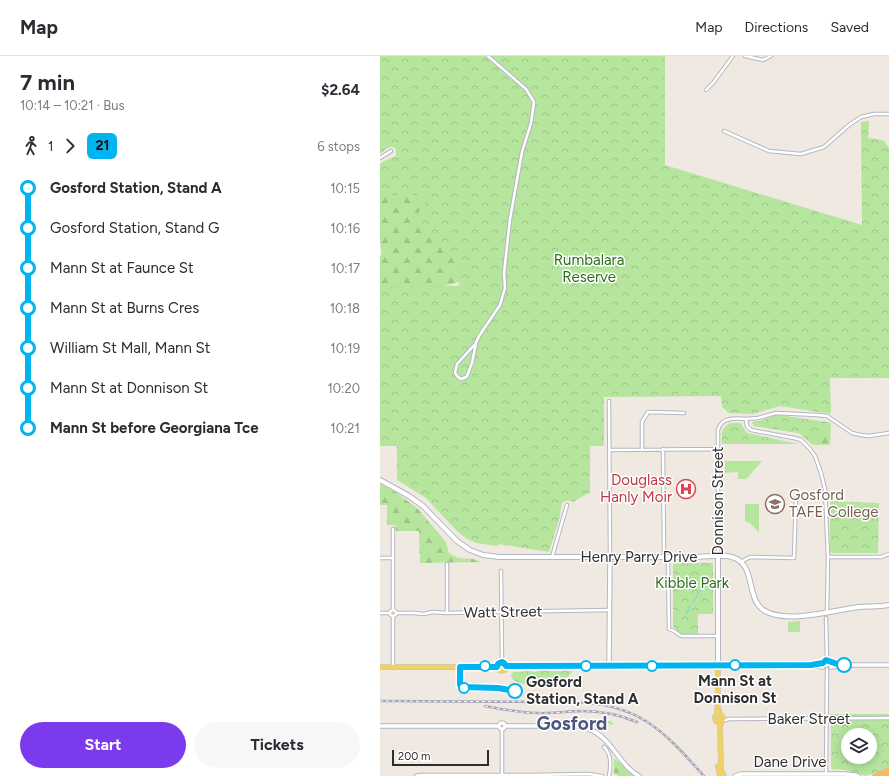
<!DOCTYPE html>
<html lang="en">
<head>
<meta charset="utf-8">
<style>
  body { margin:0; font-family:Figtree,sans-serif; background:#f7f7f7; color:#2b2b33; height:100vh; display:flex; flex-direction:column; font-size:15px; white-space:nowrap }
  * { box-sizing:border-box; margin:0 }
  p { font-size:13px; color:#7c7c81 }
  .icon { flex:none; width:22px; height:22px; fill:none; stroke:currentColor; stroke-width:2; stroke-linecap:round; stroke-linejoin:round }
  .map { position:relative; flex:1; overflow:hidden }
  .drawer { display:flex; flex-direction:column; background:#fff; width:380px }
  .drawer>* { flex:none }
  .badge { padding:0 8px; border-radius:6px; font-size:14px; line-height:26px }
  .buttons { position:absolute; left:461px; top:672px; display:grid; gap:8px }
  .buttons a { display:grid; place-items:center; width:36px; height:36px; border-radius:50%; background:#fff; box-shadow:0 2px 10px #0003; font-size:20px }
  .scale { position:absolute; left:12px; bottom:10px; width:97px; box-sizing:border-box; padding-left:4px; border:2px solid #2e2e2e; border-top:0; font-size:11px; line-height:14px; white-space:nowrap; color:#2e2e2e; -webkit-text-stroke:3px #fff; paint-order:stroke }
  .map>.badge { position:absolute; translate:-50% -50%; box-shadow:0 0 0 2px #fff }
  .legs { display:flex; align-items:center; gap:6px; height:44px; padding:0 20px; font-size:13px }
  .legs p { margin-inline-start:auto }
  .summary { display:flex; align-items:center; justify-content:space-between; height:68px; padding:0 20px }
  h1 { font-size:22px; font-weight:700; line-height:30px }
  .cta { display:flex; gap:8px; margin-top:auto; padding:8px 20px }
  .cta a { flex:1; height:46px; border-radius:24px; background:#7c3aed; color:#fff; font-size:16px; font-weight:700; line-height:46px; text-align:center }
  .cta a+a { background:#f7f7f7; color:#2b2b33 }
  ul { padding:0 20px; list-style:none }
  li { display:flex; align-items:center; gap:14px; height:40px; font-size:15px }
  li i { display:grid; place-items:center; width:6px; height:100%; margin:0 5px; background:currentColor }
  li i::after { content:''; width:10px; height:10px; margin:-5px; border:3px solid; border-radius:50%; background:#fff }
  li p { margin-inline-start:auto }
  li:first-child i { background:linear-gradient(#0000 50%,currentColor 0) }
  li:last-child i { background:linear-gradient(currentColor 50%,#0000 0) }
  header { display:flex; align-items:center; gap:24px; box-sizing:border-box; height:56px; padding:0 20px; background:#fff; border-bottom:1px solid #e1e1e2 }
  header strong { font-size:19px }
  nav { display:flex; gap:22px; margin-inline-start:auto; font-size:14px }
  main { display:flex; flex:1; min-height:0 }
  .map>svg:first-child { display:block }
  .grass { fill:#b6e59e }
  .forest { fill:url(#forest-firs) }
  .park { fill:url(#park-crowns); fill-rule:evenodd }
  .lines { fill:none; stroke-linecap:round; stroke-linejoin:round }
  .stream { stroke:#75cff0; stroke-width:1 }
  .minor-casing { stroke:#b4b7c1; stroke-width:4.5 }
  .tertiary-casing { stroke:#b4b7c1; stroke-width:5.5 }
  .secondary-casing { stroke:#b4b7c1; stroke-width:6 }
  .primary-casing { stroke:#c9c9c9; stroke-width:6 }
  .trunk-casing { stroke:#c9c9c9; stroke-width:6 }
  .minor { stroke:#fff; stroke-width:2.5 }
  .tertiary { stroke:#fff; stroke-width:3.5 }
  .secondary { stroke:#fff; stroke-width:4 }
  .primary { stroke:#f2d163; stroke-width:4.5 }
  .trunk { stroke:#f8ba60; stroke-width:4.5 }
  .rail-casing { stroke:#a3a6b8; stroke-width:2.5 }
  .rail { stroke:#fff; stroke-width:1; stroke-dasharray:3; stroke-linecap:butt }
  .line-1-casing { stroke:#fff; stroke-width:9 }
  .line-1 { stroke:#00b5ef; stroke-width:6 }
  .stop-1-dot { fill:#fff; stroke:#00b5ef; stroke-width:2 }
  .labels { text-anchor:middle; stroke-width:3; stroke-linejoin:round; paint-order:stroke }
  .park-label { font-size:15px; fill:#2c6e1b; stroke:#fff }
  .health-label { font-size:15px; fill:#be3a42; stroke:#fff; text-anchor:end }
  .education-label { font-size:15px; fill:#785e54; stroke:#fff; text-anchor:start }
  .street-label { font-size:15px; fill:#2e2e2e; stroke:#fff }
  .stop-label { font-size:15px; font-weight:bold; fill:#2e2e2e; stroke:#fff }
  .district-label { font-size:19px; font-weight:bold; fill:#4d5680; stroke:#fff }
</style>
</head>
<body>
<header>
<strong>Map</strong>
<nav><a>Map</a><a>Directions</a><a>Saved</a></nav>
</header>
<main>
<section class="drawer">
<div class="summary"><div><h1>7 min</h1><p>10:14 – 10:21 · Bus</p></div><b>$2.64</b></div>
<div class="legs"><svg class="icon" aria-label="walk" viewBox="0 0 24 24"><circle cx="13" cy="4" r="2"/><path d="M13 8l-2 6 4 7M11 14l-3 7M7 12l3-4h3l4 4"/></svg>1<svg class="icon" aria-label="forward" viewBox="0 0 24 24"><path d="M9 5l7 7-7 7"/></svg><b class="badge" style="background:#00b5ef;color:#111">21</b><p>6 stops</p></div>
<ul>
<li><i style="color:#00b5ef"></i><b>Gosford Station, Stand A</b><p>10:15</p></li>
<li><i style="color:#00b5ef"></i><span>Gosford Station, Stand G</span><p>10:16</p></li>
<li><i style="color:#00b5ef"></i><span>Mann St at Faunce St</span><p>10:17</p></li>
<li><i style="color:#00b5ef"></i><span>Mann St at Burns Cres</span><p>10:18</p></li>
<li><i style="color:#00b5ef"></i><span>William St Mall, Mann St</span><p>10:19</p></li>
<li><i style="color:#00b5ef"></i><span>Mann St at Donnison St</span><p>10:20</p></li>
<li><i style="color:#00b5ef"></i><b>Mann St before Georgiana Tce</b><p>10:21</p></li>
</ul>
<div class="cta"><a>Start</a><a>Tickets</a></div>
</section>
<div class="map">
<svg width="509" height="720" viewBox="0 0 509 720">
  <defs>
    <pattern id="forest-firs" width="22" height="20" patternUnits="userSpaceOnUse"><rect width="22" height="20" fill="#b6e59e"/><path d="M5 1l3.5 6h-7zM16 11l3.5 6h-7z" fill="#9dc588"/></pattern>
    <pattern id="park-crowns" width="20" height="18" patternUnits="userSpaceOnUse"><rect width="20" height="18" fill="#b6e59e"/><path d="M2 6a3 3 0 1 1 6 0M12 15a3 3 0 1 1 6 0" fill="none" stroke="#9dc588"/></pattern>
  </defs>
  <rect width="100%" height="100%" fill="#efe9e1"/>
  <path class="grass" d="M345,405H382L366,423H358V416L345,417Z
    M365,448H379V477L370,467L365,465Z
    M420,565V576H408V566Z"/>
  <path class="forest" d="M0,0L110,218L22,241L0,248V200L2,198L0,186V110L17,101V85Z
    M396,359C406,360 415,362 425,363C434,365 442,365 451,367L450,389H433L419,377L374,370L372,366L381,365Z
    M0,428L14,435L37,452L66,486L69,497L78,502L93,503L102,506L40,507L39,475H16L15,469H7V449H0Z
    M166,664L177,665L190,664L230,665L234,668L231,669L228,667L168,666Z
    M234,702L256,720H238L234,717Z"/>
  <path class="park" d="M0,0H285V109L482,169L481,66L489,65L488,82L503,84L509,92V322H450L451,358L400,350L373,358L348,357L346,354L342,351L341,340L224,341V390H210V438L208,437L193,446C189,444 187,444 182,447L181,451L180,460L169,496L118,488V490L96,487L87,483L77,475L46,442L17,424V390H0V230H79L80,212L72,196L59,190L39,173L35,162L50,139H0V108C2,107 4,105 6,104C13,101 19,103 15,92C9,89 5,94 0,98Z
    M396,359L406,360L423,363L441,365V389H433L419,377L374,370L372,366L381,365Z
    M350,367H361L362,370L367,377L419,388H342C342,378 340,373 350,367Z
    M450,445L499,447L498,497H452L450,495Z
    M293,507H333V558H318V579C304,579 302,582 293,570Z
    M152,615L153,616H156L157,615H193C180,633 151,633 133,624L131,620L132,617L135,616Z
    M451,658H509V712L489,719L486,720L465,714L452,713L451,710ZM468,679H490V701H468Z"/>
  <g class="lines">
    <path class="stream" d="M313,546C317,543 316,539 320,535C322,532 325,533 327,529L331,530
      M305,558L307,557L310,549"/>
    <g class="minor-casing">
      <path id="minor" d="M365,0L383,4L391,0
        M326,34L333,27L353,0
        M344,75L389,95L421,98L444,91L469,69L481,61L494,58H509
        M0,102L11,95
        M96,287L92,307L87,320L86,321L81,323L78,321L75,317L77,308L96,287L99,280L120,249L125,232L124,217L130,163L142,96L151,67L154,46L146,33L108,0
        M229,345L230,501
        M509,377L489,380L481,379L472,377L447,360L437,359L396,357L378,362L366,363L367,370L371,374L414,382L421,384L430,393L435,400L441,417L445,433L448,501H501L509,498
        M283,393L284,495L288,508L289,573L294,575L301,580H338
        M229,394L338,393
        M262,394V366L268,356L304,357
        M13,473V554
        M338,500V374C341,361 355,362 366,363
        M172,501L187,449
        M0,502H13
        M361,506L366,503L370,501L414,502L416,442
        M67,508V557
        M121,515L122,606
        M10 557a3 3 0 1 1 6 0a3 3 0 1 1-6 0Z
        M447,556L448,501
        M0,557H10
        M16,557H35L44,558L52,556L67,557L113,556L230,554
        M13,560V611
        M446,562L447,605
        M343,665L349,663L509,662
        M224,691C232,698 231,710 229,720
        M446,718L447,613
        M36,720L39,719H148L209,718L222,720
        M122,720V673"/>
    </g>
    <g class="tertiary-casing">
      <path id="tertiary" d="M338,609H431L443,611
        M433,609L443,607L447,605L453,607H457L460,609
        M229,610L230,502
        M451,611L457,610L460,609H509
        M119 670a3 3 0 1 1 6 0a3 3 0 1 1-6 0Z
        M0,670H119
        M125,670C140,670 156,670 171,670C180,670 190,669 199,670C208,672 217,676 223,682C236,694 244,712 259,720
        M355,720L361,718H465L475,719L478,720"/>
    </g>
    <g class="secondary-casing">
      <path id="secondary" d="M0,424L29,440L43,450L77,485L90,494L103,499L119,501H315C327,501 340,498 352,501C377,508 365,544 385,555C408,568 454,554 479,551C489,550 499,551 509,549
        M338,500V609"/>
    </g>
    <g class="primary-casing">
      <path id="primary" d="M0,611H117L119,614L122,615L125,614L126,610
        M117,611L118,608L122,606L124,607L126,610L338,609V644L337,659
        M339,654L340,659L342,660L343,663L341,666H338L336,665L335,661L337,659H340
        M341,666L340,672L341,710V714L344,720
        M338,710L340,720"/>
    </g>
    <g class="trunk-casing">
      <path id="trunk" d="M495,720L509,714
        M505,720L509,718"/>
    </g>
    <use href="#minor" class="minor"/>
    <use href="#tertiary" class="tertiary"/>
    <use href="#secondary" class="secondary"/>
    <use href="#primary" class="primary"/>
    <use href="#trunk" class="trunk"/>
    <g class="rail-casing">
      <path id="rail" d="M0,645L192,646C258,647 282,673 324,720
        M105,650C123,653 140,657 157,657C173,658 188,655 203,655C222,655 240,659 257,666"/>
    </g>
    <use href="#rail" class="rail"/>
  </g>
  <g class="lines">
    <g class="line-1-casing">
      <path id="line-1" d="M135,635L118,632L83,631L80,629V611H117L118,608L122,606L124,607L126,610L431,609L443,607L446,604C452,606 458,609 464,609"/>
    </g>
    <use href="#line-1" class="line-1"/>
  </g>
  <defs>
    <g id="hospital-ring" transform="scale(1)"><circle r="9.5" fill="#fff" stroke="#e0444e" stroke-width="1.5"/><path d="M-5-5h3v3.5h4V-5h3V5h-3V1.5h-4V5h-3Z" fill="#e0444e"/></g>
    <g id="university-ring" transform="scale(1)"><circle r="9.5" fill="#fff" stroke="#8d6e63" stroke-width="1.5"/><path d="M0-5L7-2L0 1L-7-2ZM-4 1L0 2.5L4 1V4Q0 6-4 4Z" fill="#8d6e63"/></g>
  </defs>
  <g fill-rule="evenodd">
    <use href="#hospital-ring" x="306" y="433"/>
    <use href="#university-ring" x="395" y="448"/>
  </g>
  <g class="stop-1-dot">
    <circle cx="355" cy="609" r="5"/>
    <circle cx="464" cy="609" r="7"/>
    <circle cx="105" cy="610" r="5"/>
    <circle cx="206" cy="610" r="5"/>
    <circle cx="272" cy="610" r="5"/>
    <circle cx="84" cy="632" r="5"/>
    <circle cx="135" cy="635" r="7"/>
  </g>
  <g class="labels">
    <g class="park-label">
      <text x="209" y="209">Rumbalara<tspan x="209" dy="17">Reserve</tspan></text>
      <text x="312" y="532">Kibble Park</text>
    </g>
    <g class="health-label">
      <text x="292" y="429">Douglass<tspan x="292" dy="17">Hanly Moir</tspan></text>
    </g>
    <g class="education-label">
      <text x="409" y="444">Gosford<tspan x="409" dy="17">TAFE College</tspan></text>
    </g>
    <g class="street-label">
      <text transform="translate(338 445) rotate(-90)" y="5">Donnison Street</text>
      <text x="259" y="506">Henry Parry Drive</text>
      <text transform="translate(123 556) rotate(-1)" y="5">Watt Street</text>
      <text x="429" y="668">Baker Street</text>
      <text x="410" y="711">Dane Drive</text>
    </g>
    <g class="stop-label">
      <text x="355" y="630">Mann St at<tspan x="355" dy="17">Donnison St</tspan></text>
      <text x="146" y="631" text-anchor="start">Gosford<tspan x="146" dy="17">Station, Stand A</tspan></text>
    </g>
    <g class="district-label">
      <text x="192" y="674">Gosford</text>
    </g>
  </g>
</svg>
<div class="buttons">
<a><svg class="icon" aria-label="layers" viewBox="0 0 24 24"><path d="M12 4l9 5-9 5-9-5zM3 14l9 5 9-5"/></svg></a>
</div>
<div class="scale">200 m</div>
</div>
</main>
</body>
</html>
